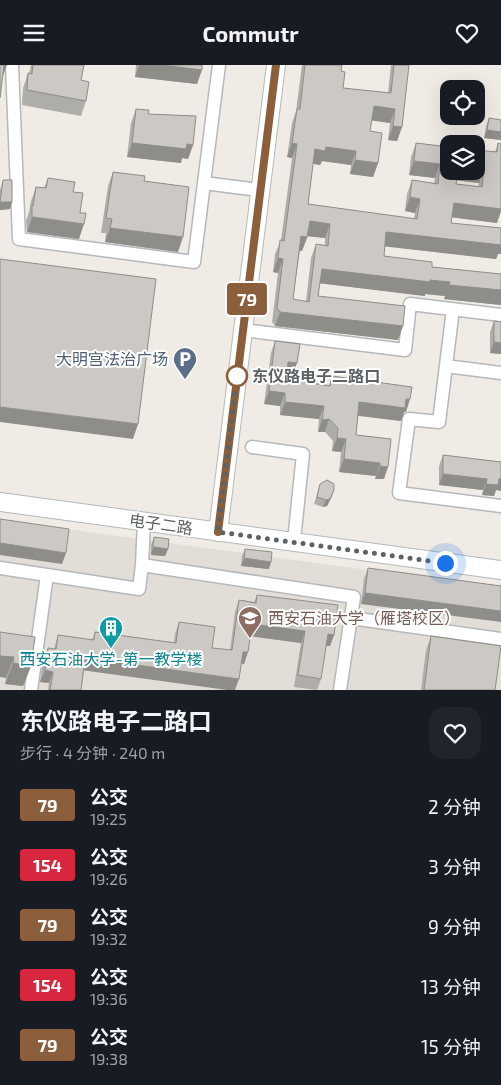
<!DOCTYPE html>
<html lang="zh">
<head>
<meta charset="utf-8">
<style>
  body { margin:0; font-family:"Exo 2","Noto Sans SC",sans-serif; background:#20242c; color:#f1f3f6; height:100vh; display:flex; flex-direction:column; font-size:19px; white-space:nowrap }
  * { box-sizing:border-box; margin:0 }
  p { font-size:16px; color:#9ea1a6 }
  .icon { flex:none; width:28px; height:28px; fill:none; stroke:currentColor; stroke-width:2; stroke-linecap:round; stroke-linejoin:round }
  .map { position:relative; height:625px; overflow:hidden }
  .details { display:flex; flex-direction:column; background:#171b24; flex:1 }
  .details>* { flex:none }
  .badge { padding:0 10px; border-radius:4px; font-size:18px; line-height:32px }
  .controls { position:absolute; left:440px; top:15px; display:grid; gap:10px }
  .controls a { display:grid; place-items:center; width:45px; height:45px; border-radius:10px; background:#171b24; box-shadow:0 5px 20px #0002; font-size:25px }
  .you { position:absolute; width:25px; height:25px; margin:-12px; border:4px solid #fff; border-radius:50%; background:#1a73e8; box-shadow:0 0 0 8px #1a73e833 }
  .map>.badge { position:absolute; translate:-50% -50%; box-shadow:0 0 0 2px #fff }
  .round { display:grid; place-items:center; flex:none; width:52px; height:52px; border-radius:15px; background:#20242c }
  .summary { display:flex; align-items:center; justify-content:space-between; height:85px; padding:0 20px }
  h1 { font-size:24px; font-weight:700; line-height:38px }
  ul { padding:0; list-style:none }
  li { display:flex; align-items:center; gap:15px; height:60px; padding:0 20px }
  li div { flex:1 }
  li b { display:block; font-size:19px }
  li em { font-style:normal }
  li .badge { min-width:55px; font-weight:700; text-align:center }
  header { display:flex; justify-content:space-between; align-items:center; height:65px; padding:0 20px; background:#171b24; font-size:22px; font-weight:700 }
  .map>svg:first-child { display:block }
  .education { fill:#e2ddd6 }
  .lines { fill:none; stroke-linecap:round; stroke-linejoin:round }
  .street-casing { stroke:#b5b8bc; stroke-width:15 }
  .secondary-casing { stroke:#b3b9bd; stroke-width:20 }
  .street { stroke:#fff; stroke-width:12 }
  .secondary { stroke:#fff; stroke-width:18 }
  .wall { fill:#afada9; fill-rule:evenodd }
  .shaded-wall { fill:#8f8d89 }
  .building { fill:#ccc9c4; stroke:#8f8d89; fill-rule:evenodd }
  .line-casing { stroke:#fff; stroke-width:11 }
  .line { stroke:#8b5e3c; stroke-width:8 }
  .walk { stroke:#5c6266; stroke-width:5; stroke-dasharray:0 9 }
  .stop-dot { fill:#fff; stroke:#8b5e3c; stroke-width:2.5 }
  .labels { text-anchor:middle; stroke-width:4; stroke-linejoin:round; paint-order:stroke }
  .service-label { font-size:16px; fill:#4e5e75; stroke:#fff; text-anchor:end }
  .stop-label { font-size:16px; font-weight:bold; fill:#5c6266; stroke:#fff; text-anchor:start }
  .street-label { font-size:16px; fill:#5c6266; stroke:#fff }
  .education-label { font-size:16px; fill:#785e54; stroke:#fff; text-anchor:start }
  .culture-label { font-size:16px; fill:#0d838f; stroke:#fff }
</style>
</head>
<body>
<header><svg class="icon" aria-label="menu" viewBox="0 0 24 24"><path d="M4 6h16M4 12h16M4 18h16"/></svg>Commutr<svg class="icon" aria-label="heart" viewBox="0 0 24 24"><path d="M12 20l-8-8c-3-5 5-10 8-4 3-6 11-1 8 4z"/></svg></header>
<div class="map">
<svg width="501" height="625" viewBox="0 0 501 625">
  <rect width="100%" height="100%" fill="#f0ece5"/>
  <path class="education" d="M0,455L501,523V625H0Z"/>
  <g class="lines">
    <g class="street-casing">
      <path id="street" d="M12,0L19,174L194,197L204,118L251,124
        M204,118L219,0
        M453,244L439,357L409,354L399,428L501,441
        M243,265L405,285L410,239L501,250
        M446,301L501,308
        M252,382L303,389L295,466
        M142,500L354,532L340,625
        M0,503L47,510
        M351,553L501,574
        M31,625L47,510L139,524L142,500L144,456"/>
    </g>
    <g class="secondary-casing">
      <path id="secondary" d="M0,437L501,505
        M218,467L276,0"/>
    </g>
    <use href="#street" class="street"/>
    <use href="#secondary" class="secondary"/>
  </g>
  <path class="wall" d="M31,0H84L81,15L86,36L81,51L22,40L23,23L28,8L29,9Z
    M136,0H202L197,19L135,12Z
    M302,0H342L341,6L343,23L388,28L391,0H409L402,62L397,76L388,75L390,58L372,55L370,66L378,98L373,112L350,109L351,100L322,96L320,100L313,99L308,139L414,154L415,148L405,146L407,129L412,115L434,118L435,113L409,110L411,92L416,78L495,87L498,78L497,158L452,152L451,158L501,163V189H498L496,194L385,181L384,191L432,202L501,209V240L444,234L445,231L425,229V231L320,218L318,231L398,275L275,261L272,257L278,208L273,207L275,189L281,175L292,93L287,92L292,58L296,46ZM456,115L479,118L478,122L456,119ZM308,171L325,173V180L316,179L311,193L306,236L293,234L300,185L302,186Z
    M136,44L148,49L193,80L188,94L182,93L181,98L127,92L131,58Z
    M489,53L501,55V75L484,73L486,61Z
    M113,107L144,116L178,187L105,177L106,168H101L108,121Z
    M48,113L73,127L80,148L79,174L27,167L26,156L29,147L31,136L36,122L44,123Z
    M3,115L12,137L10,144L0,145V125Z
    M494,256L501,289L490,288V267Z
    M275,276L297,298L292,310H287V313L292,315L329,320L332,311L406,347H404L401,356L358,351L356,370L391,374L384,414H375L376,411L339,407L341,387L332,386L333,376L325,367H318L319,354L280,350V341L264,339L271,288Z
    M443,390L501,397L496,425L494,431L482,430L483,425L439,420V401Z
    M320,419L334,425L331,433L327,441L323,442L314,439Z
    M154,472L168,484L165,491L151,490V480Z
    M245,484L269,504L241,501L242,491Z
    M368,503L501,521L361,539L364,514Z
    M257,530L334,570L330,581H326L321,614L317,625L294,622L301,578L251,571L244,599L84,605L81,625H48L49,618L40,617L43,595L48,583L54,584L58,570L92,575L95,567L174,578L175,569L179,557L212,583L230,585L235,547L239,535L254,537Z
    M0,567L31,601L23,621L5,619L6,613Z
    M431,571L495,625H421L426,585Z"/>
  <path class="shaded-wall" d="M3,0H7L3,11H0Z
    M139,0H162L202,5L197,19L135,12Z
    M374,41L395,44L390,58L368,55Z
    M393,61L402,62L397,76L388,75Z
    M487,65L501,67V75L484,73Z
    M132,78L187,79L193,80L188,94L182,93L181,98L127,92Z
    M292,78L297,79L292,93L287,92Z
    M326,82L356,86L351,100L322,96L320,100L310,98L315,84Z
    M355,95L378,98L373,112L350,109Z
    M414,96L440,99L435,113L409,110Z
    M476,103L484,104L479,118L453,115L456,106H476Z
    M410,132L420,134L415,148L405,146Z
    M0,137H12L10,144L0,145Z
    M454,138L501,144V146L497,158L449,152Z
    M32,152L84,159L79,174L27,167Z
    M310,156L330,159L325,173L305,171Z
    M110,163L183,172L178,187L105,177Z
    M386,167L501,177V189H498L496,194L381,181Z
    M301,171L307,172L302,186L296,185Z
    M278,193L283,194L278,208L273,207Z
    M322,204L450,217L445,231L425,229V231L317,218Z
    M449,220L501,225V240L444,234Z
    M280,247L403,261L398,275L275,261Z
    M494,277L501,278V289L490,288Z
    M288,297L297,298L292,310H284Z
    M269,326L285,328L280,341L264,339Z
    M410,334L406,347H404L401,356L354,350L359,337Z
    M285,337L324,341L319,354L280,350Z
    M0,342L138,359L133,374L0,357Z
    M329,354L325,367H318L322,355Z
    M337,373L346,374L341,387L332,386Z
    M344,394L380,398L376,411L339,407Z
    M380,401L388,402L384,414H375Z
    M443,409L487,414L483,425L439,420Z
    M499,414H501V426L496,425L494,431L482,430L486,419Z
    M334,425L331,433L327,441L323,442L326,435Z
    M0,478L66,488L62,499L0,490Z
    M153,482L168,484L165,491L151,490Z
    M244,493L271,497L269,504L241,501Z
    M365,528L501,546V557L361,539Z
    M252,559L305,566L301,578L248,571Z
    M328,569L334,570L330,581H324Z
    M243,587H248L244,599L239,598Z
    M0,591L14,592L6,613L0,612Z
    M85,593L239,614L235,625H227L81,605Z
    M13,598L31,601L23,621L5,619Z
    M45,605L53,607L49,618L40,617Z"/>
  <path class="building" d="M0,0H4L0,33Z
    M33,0H84L81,15L89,17L86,36L27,25L28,8L32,9Z
    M162,0H202V5Z
    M305,0H342L341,6L345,7L343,23L391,28L394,0H409L402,62L393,61L395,44L374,41L370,66L382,68L378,98L355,95L356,86L326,82L325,86L315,84L308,139L417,154L420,134L410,132L412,115L438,119L440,99L414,96L416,78L449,82V106H458L456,119L482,122L484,104L476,103V85L497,87L498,78L501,79V144L454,138L451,158L501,163V180L386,167L384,191L432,197V202L501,209V225L449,220L450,217L430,215V217L322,204L318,231L405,241L403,261L280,247L277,243L283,194L278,193L280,175L284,176L297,79L292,78L297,44H300ZM310,156L330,159L328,181L316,179L309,237L293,234L301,171L307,172Z
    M136,44L149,45L148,49L196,51L193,80L187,79L186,84L132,78Z
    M489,53L501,55V67L487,65Z
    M113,107L145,111L144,116L189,122L183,172L110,163L112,154L106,153Z
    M48,113L75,117L73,127L83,128L80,148H86L84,159L32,152V141H33L36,122L46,123Z
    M3,115H12V137H0Z
    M0,194L156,214L138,359L0,342Z
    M494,256L501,257V278L494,277Z
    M275,276L300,279L297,298L288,297L287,313L292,315L330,321L332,311L412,322L410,334H406L405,343L359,337L356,370L391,374L388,402L380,401V398L344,394L346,374L337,373L338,363L329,354L322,355L324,341L285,337V328L269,326Z
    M443,390L501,397V414H499L498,420L486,419L487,414L443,409Z
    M327,415L334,419V425L330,434L326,435L317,432L320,419Z
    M0,454L69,464L66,488L0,478Z
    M154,472L169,474L168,484L153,482Z
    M245,484L272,487L271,497L244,493Z
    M368,503L501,521V546L365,528Z
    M257,530L338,540L334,570L328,569L321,614L298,610L305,566L252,559L248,587H243L239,614L85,593L81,625H50L53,607L45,605L48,583L56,584L58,570L94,575L95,567L176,578L179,557L215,562L212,583L232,585L239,535L256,538Z
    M0,567L35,572L31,601L13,598L14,592L0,591Z
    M431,571L501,581L495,625H424Z"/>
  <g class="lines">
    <g class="line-casing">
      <path id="line" d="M218,467L276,0"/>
    </g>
    <use href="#line" class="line"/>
    <path class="walk" d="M237,311L218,467L445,498"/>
  </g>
  <defs>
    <g id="parking-pin" transform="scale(1.25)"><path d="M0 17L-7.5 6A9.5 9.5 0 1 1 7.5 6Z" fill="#5c6f8a" stroke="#fff"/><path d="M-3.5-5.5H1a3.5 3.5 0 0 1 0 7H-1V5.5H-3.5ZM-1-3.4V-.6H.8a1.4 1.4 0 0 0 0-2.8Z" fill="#fff"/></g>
    <g id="university-pin" transform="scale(1.25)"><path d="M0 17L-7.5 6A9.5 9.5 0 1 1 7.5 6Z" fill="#8d6e63" stroke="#fff"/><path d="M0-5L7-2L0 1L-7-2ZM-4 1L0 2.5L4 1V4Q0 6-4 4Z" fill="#fff"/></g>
    <g id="building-pin" transform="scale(1.25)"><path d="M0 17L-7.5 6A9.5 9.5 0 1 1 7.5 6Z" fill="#0f9aa8" stroke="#fff"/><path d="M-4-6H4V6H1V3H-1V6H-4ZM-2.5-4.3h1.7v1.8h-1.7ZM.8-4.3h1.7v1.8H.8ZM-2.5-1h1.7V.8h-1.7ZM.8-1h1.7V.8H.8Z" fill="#fff"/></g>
  </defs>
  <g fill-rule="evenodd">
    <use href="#parking-pin" x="185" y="294"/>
    <use href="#university-pin" x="250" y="553"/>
    <use href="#building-pin" x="111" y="563"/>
  </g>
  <circle class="stop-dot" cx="237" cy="311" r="10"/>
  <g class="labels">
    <g class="service-label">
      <text x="168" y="300">大明宫法治广场</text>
    </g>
    <g class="stop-label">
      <text x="252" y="317">东仪路电子二路口</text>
    </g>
    <g class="street-label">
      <text transform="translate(161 459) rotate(8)" y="6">电子二路</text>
    </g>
    <g class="education-label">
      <text x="268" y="559">西安石油大学（雁塔校区）</text>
    </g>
    <g class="culture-label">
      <text x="111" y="600">西安石油大学-第一教学楼</text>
    </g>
  </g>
</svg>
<div class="controls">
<a><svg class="icon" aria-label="locate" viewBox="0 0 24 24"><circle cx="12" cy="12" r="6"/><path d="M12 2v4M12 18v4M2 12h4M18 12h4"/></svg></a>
<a><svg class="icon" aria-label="layers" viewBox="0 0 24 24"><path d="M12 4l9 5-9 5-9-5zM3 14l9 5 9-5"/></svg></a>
</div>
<div class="you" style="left:445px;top:498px"></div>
<b class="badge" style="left:247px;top:234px;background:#8b5e3c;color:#fff">79</b>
</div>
<section class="details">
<div class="summary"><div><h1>东仪路电子二路口</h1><p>步行 · 4 分钟 · 240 m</p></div><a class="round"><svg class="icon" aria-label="heart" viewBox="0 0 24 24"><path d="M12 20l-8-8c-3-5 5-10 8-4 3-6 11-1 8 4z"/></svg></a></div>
<ul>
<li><span class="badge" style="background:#8b5e3c;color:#fff">79</span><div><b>公交</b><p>19:25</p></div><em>2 分钟</em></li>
<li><span class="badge" style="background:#d7263d;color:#fff">154</span><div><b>公交</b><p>19:26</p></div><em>3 分钟</em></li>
<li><span class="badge" style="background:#8b5e3c;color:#fff">79</span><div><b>公交</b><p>19:32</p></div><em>9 分钟</em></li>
<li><span class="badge" style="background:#d7263d;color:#fff">154</span><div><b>公交</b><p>19:36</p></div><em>13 分钟</em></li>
<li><span class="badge" style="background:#8b5e3c;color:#fff">79</span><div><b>公交</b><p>19:38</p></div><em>15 分钟</em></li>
</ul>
</section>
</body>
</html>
